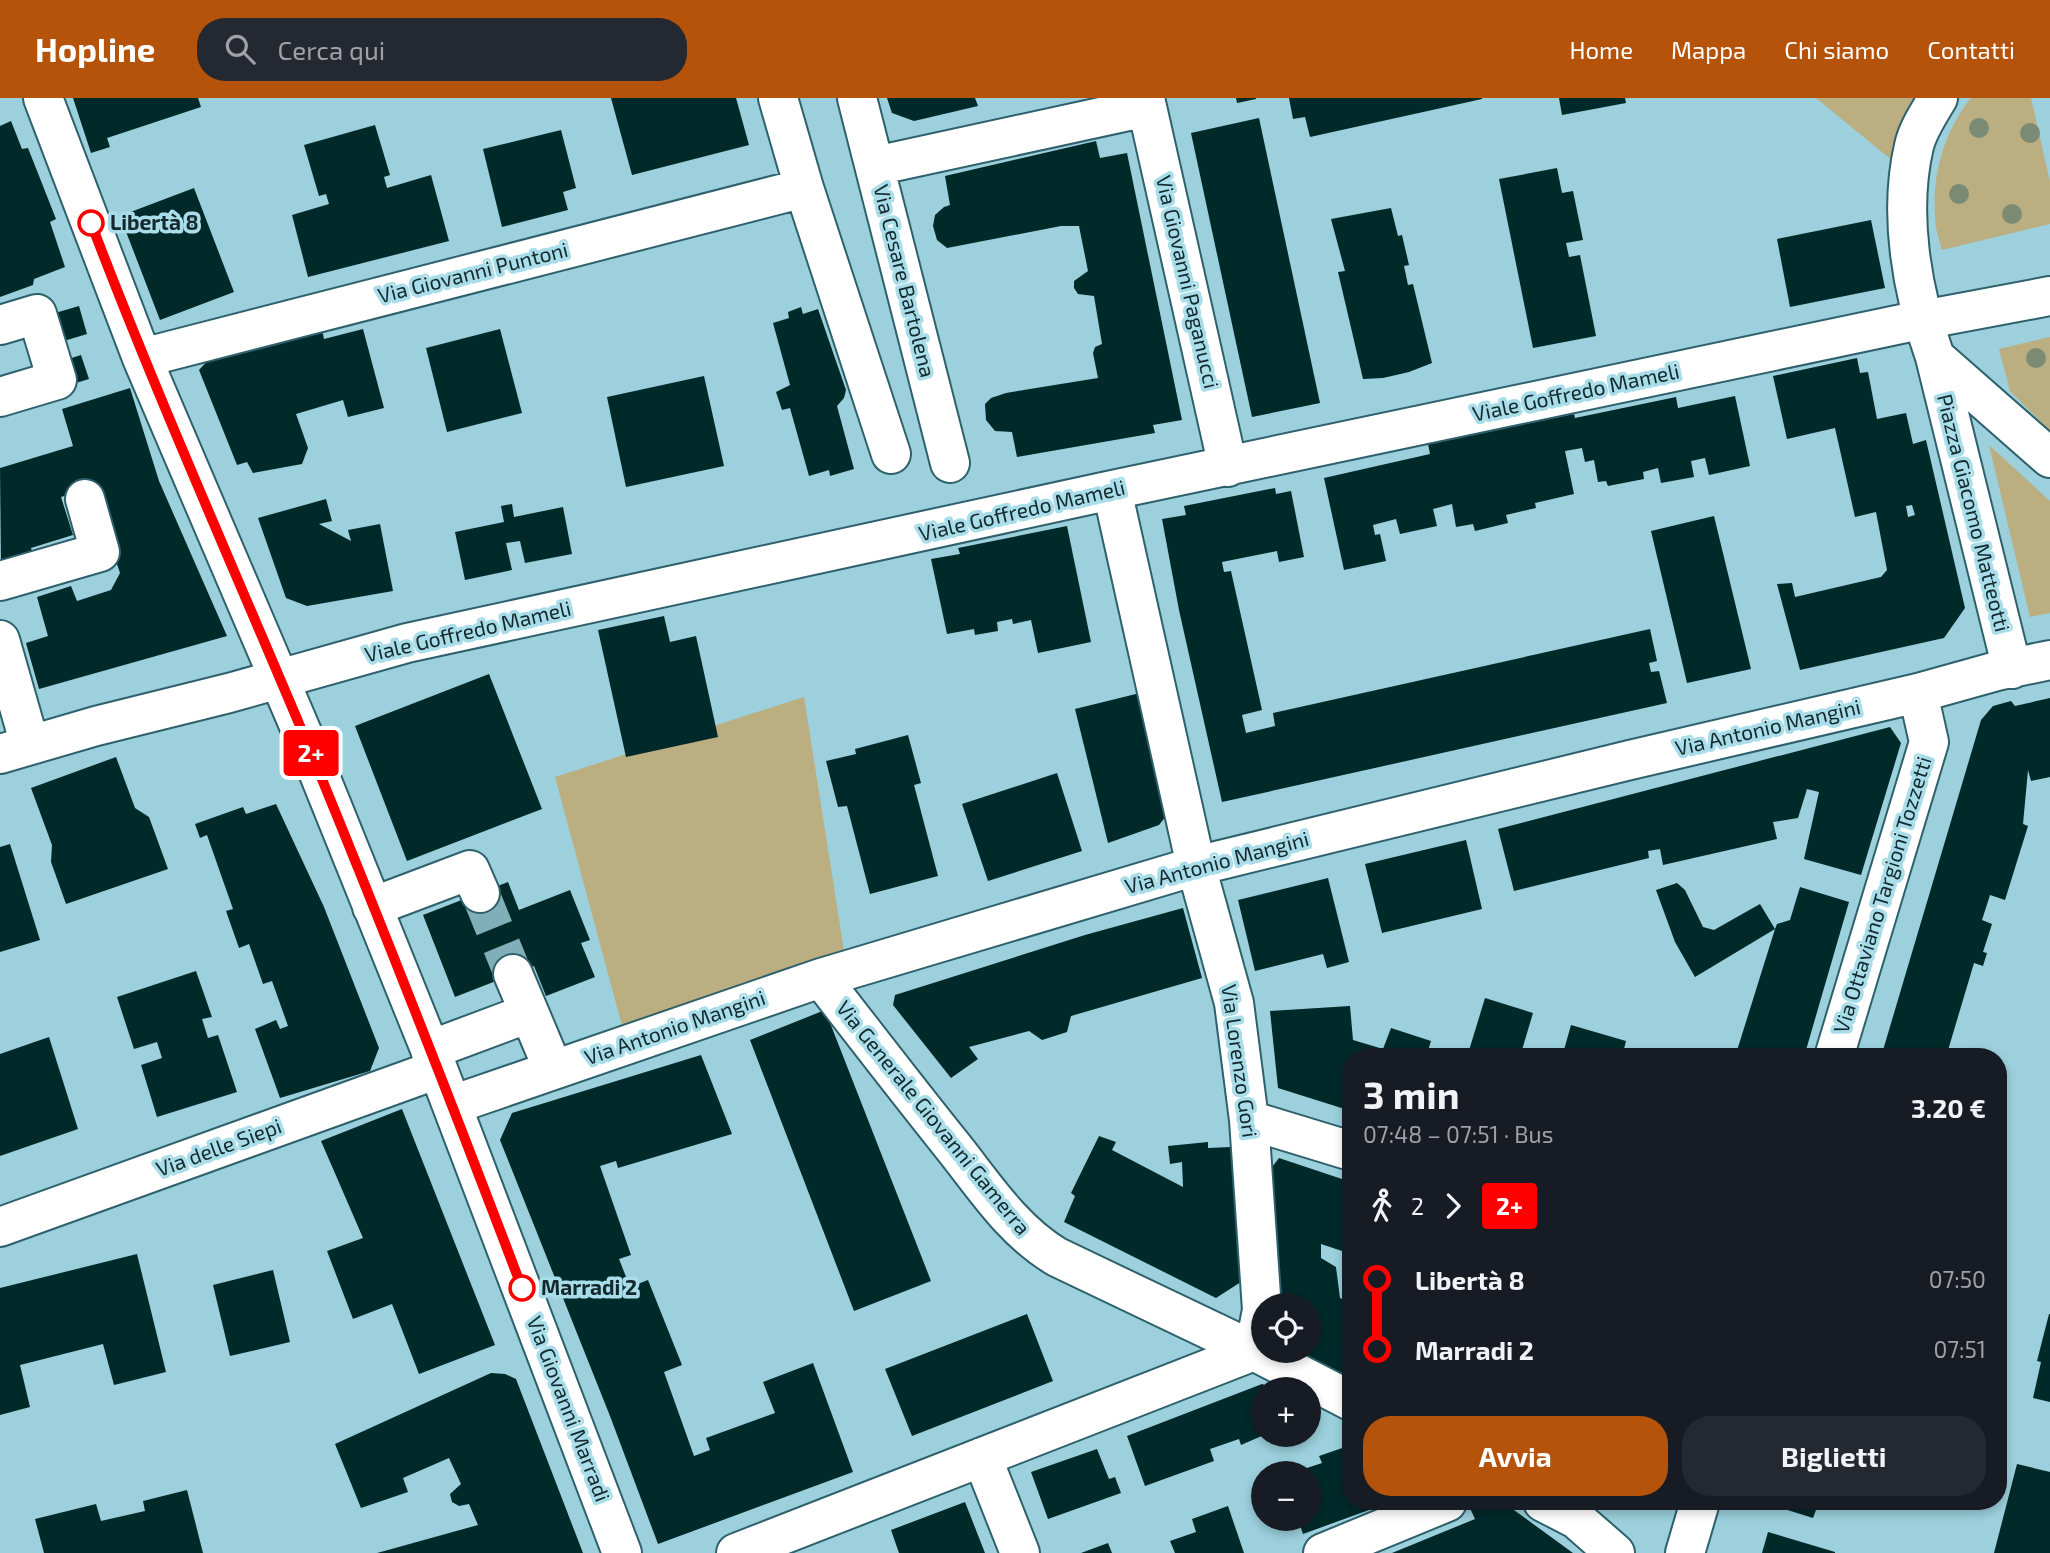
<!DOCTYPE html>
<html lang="it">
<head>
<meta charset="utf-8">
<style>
  body { margin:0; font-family:"Exo 2",sans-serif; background:#242831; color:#f1f3f6; height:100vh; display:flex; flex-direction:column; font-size:26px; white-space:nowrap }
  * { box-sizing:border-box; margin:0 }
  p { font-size:23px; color:#9ea1a6 }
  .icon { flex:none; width:38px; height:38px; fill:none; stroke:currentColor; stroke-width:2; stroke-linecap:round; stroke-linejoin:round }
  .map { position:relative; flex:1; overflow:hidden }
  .drawer { position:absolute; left:1342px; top:950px; width:665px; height:462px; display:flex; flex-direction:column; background:#171b24; border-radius:28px; box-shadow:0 4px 10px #0003 }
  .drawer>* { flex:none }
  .badge { padding:0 14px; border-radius:5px; font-size:24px; line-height:46px }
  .fabs { position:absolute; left:1251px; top:1195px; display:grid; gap:14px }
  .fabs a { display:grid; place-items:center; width:70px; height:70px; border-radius:50%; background:#171b24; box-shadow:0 4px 10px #0003; font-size:35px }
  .map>.badge { position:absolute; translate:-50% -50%; box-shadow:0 0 0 4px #fff }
  .legs { display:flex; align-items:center; gap:10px; height:77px; padding:0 21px; font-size:23px }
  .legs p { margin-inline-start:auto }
  .head { display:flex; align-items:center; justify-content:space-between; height:119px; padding:0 21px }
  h1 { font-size:38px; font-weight:700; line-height:52px }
  .primary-button { display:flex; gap:14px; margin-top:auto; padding:14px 21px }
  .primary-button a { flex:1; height:80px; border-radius:28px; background:#b45309; color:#fff; font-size:28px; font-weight:700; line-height:80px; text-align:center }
  .primary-button a+a { background:#242831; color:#f1f3f6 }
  ul { padding:0 21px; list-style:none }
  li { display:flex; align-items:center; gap:24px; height:70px; font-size:26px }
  li i { display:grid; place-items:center; width:10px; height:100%; margin:0 9px; background:currentColor }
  li i::after { content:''; width:18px; height:18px; margin:-9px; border:5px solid; border-radius:50%; background:#171b24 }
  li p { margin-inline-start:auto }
  li:first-child i { background:linear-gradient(#0000 50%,currentColor 0) }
  li:last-child i { background:linear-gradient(currentColor 50%,#0000 0) }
  header { display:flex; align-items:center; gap:42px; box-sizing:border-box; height:98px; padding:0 35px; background:#b45309; color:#fff }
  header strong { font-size:33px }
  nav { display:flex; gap:38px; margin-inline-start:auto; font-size:24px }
  .search { width:490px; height:63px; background:#242831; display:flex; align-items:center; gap:18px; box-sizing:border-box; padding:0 24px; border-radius:28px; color:#9ea1a6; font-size:26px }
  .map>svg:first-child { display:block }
  .green { fill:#bbae81 }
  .building { fill:#002929; fill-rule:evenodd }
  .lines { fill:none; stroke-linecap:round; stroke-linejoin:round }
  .minor-tunnel { stroke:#80afb9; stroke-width:38; stroke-dasharray:38 19; stroke-linecap:butt }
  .minor-casing { stroke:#2e616c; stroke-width:42 }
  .minor { stroke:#fff; stroke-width:38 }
  .tree { fill:#7b8a72 }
  .line-1-casing { stroke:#fff; stroke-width:16 }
  .line-1 { stroke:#f00; stroke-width:10 }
  .stop-1-dot { fill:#fff; stroke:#f00; stroke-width:3.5 }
  .labels { text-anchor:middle; stroke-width:7; stroke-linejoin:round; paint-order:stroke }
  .stop-label { font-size:21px; font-weight:bold; fill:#13292d; stroke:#a8dde9; text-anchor:start }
  .street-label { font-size:21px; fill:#13292d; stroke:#a8dde9 }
</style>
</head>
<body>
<header>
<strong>Hopline</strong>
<div class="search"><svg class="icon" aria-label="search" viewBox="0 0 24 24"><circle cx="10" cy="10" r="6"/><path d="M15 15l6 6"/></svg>Cerca qui</div>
<nav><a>Home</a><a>Mappa</a><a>Chi siamo</a><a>Contatti</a></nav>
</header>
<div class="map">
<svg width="2050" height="1455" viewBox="0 0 2050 1455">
  <rect width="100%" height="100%" fill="#9bd0dc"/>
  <path class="green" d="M1816,0H1938L1910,77Z
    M1971,0H2031L2050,84V126L1942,152C1939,141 1935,130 1935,119C1932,77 1944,33 1971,0Z
    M2050,239V333L2010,293L1999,251Z
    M1989,347L2050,403V515L2030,519Z
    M804,599L847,872L627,946L555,679Z"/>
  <path class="building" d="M73,0H198L201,9L107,40L110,49L91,55Z
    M611,0H736L749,47L632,77Z
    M887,0H975L978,8L914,23L892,15Z
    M1236,0H1256V1L1237,5Z
    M1289,0H1482V1L1310,39L1305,19L1293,21Z
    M1559,0H1625L1626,5L1562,17Z
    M1259,20L1320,305L1252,319L1191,35Z
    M11,23L22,51L28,50L56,121L50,124L65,169L34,181L33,187L0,199V28Z
    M375,27L390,77L384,79L387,90L431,77L449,143L308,179L292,117L329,106L326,96L319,98L304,47Z
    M561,32L576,90L563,94L568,112L502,129L483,51Z
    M1096,43L1100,60L1127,55L1182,322L1153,327L1155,335L1017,359L1012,334L995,333L986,322L985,306L991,300L1006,295L1098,280L1093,255L1095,249L1102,246L1094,198L1078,196L1074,190V183L1088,173L1079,128H1061L947,150L937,142L933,128L935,117L944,109L950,107L945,78Z
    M1557,70L1562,95L1573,93L1583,142L1566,145L1569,159L1580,157L1596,238L1533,250L1499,81Z
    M194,90L234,194L160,222L120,118Z
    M1391,110L1398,138L1402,137L1409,167L1404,168L1408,187L1413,186L1432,265L1409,274L1383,280L1363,281L1338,174L1345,173L1331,121Z
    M1871,122L1885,190L1790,209L1777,141Z
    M79,208L87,236L54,246L45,218Z
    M801,209L803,216L818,211L846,292L844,300L837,308L854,371L830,378L829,372L809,378L790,310L782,312L776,294L790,287L773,225L789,220L788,214Z
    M363,231L384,310L348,319L343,302L296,316L308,350L302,366L253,375L247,364L237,367L199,272L213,257L322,232L324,241Z
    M500,231L522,315L447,334L426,250Z
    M81,257L89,281L66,288L59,264Z
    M1857,260L1860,275L1868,274L1877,321L1906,315L1913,346L1926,342L1965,510L1944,540L1800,572L1777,486L1792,485L1795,499L1881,479L1887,472L1876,414L1855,419L1835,330L1787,341L1773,278ZM1912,407L1915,417L1908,419L1906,408Z
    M704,278L724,368L626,389L607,299Z
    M130,290L159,383L227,538L39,591L26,545L48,538L37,499L71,488L77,503L111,492L120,475L92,389L61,399L73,437L31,450L33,457L1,467L0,370L73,348L62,311Z
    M1735,298L1750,368L1709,377L1705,360L1691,363L1694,379L1661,385L1658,370L1643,374L1644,381L1608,388L1606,383L1598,384L1594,362L1585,364L1582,350L1565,353L1574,396L1535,405L1536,410L1506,417L1508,425L1475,433L1473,426L1456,429L1452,406L1433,411L1437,428L1400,436L1396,421L1373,427L1375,437L1380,436L1386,463L1344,472L1324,380L1430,356L1428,346L1574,316L1575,320L1676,299L1678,310Z
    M1275,390L1276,396L1291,393L1304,459L1279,464L1277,453L1222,464L1224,474L1231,473L1262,612L1242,617L1246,635L1275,628L1273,615L1650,531L1657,563L1649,565L1651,574L1659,573L1667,605L1222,704L1179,512L1162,421L1186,417L1184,408Z
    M326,401L332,423L319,426L351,443L348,432L380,426L393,493L307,508L286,500L258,420Z
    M512,406L514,419L563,409L572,456L525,465L520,443L506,445L512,472L465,482L455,434L504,424L501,408Z
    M1714,418L1751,571L1687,585L1651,433Z
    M1067,428L1091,544L1038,555L1031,522L1013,526L1012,521L997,524L998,533L975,537L974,531L947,536L931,461L960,456L958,450Z
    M664,518L670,544L696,538L718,639L626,659L598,532Z
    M489,576L542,711L407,763L355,628Z
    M1144,594L1170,713L1159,727L1108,745L1075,611Z
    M2050,600V679L2031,683L2028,672L2023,726L2028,728L2005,802L1990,797L1982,822L1992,826L1983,854L1987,855L1983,868L1974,865L1946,959H1881L1981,622L1993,608L2011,603L2015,608Z
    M1890,629L1901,645L1861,777L1804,761L1819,694L1807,691L1798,720L1773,724L1777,741L1663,767L1660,751L1648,753L1649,760L1514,793L1498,731Z
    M908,637L921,685L914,687L938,778L870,796L847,708L838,709L826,663L856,656L855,651Z
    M116,659L135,710L149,719L168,771L66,806L51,764L52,747L31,690Z
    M1057,675L1082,753L988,783L962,706Z
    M276,706L324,809L379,950L370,973L280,1000L255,931L276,922L280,931L288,928L272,883L263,886L249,846L239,850L226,813L233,811L207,737L200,740L195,726L243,709L246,716Z
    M1466,742L1482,811L1382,835L1365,766Z
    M10,746L40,842L0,854V749Z
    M1328,780L1349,864L1327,870L1323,856L1255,873L1238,802Z
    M508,784L519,812L570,792L590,842L581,845L595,879L546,898L534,868L455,899L423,817Z
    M1677,785L1685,792L1703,829L1714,832L1760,806L1775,831L1695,879L1675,844L1656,792Z
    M1800,789L1849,804L1804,959H1735L1775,831L1777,826L1790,822Z
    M1183,810L1202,880L1071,918L1067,934L1042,942L1029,933L969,949L978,961L951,980L893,907L895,897L1085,837Z
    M196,873L212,919L202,921L208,940L218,937L237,994L157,1019L141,967L162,960L157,944L134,951L117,899Z
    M1485,900L1533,915L1522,952L1542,959H1467Z
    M1350,908L1353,942L1383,951L1391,930L1431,943L1426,959H1351V1013L1278,990L1270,913Z
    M825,912L931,1183L854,1213L750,942Z
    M1571,927L1626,943L1622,959H1562Z
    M49,939L78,1031L0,1058V956Z
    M701,957L732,1036L618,1070L616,1063L600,1068L631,1157L619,1161L630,1189L648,1182L682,1267L664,1274L694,1358L710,1352L706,1340L775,1315L763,1284L813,1265L853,1374L658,1446L610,1318L500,1042L512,1015Z
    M402,1011L495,1247L419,1276L392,1206L353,1221L327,1153L363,1140L321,1043Z
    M1099,1038L1116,1044L1112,1052L1183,1089L1182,1064L1170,1066L1168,1048L1208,1044V1050L1231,1049L1244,1182L1216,1200L1064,1124L1075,1098L1071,1095Z
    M1279,1060L1351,1084V1156L1321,1146V1160L1336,1169L1340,1200L1351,1205V1282L1297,1253H1309V1208H1278L1266,1077Z
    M137,1156L166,1274L114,1287L103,1246L20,1267L30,1309L0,1317V1190Z
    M273,1172L290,1244L230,1258L213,1187Z
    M1027,1216L1053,1283L912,1338L885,1271Z
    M2049,1216H2050V1304L2033,1300L2041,1264L2037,1263Z
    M491,1275L505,1276L516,1281L583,1455H377L478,1427L469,1406L459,1408L452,1404L450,1396L461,1386L449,1360L403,1380L408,1394L361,1410L335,1346Z
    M1262,1286L1277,1291L1264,1292V1337L1241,1347L1239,1341L1210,1351L1214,1363L1145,1388L1127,1338Z
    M1351,1347V1404H1391L1303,1436L1298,1421H1309V1376H1302L1301,1372L1322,1365L1319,1358Z
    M1097,1351L1109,1381L1115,1379L1121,1395L1048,1421L1031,1374Z
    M2017,1366L2050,1374V1455H1994Z
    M187,1392L203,1455H44L35,1421L96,1406L101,1423L145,1413L143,1403Z
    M965,1404L985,1455H899L891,1432Z
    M1486,1404H1503L1573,1455H1392L1475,1421L1469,1408Z
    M1762,1404H1819L1813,1420Z
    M1228,1408L1244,1455H1175L1170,1443L1196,1434L1192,1421Z
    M1768,1434L1835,1454V1455H1762Z
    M1108,1445L1112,1455H1081Z"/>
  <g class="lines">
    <path class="minor-tunnel" d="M480,795L513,876"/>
    <g class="minor-casing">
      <path id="minor" d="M43,0L142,260L309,651L438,971L622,1455
        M778,0L804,90L891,356
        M857,0L950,365
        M1145,0L1228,369
        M1938,0C1929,15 1918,31 1914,48C1898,116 1912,194 1935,259L2012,571
        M875,68L1147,9
        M0,227L37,216L57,282L0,299
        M1935,259L2050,360
        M142,260L804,90
        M1112,392L1196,768L1234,905L1249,1022L1262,1212L1254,1253
        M0,483L100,454L85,401
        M0,542L30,647
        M0,656L96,628L229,595L407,545L1112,392L1906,225L2050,198
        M372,809L470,772L480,795
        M513,876L553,971
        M821,880C865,937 909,994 954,1050C985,1089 1013,1133 1057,1159L1254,1253L1351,1303
        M430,952L529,915
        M1834,959L1929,644L1918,595
        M452,1007L821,880L1196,768L1630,662L1918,595L1997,573L2050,562
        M1249,1022L1351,1053
        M0,1129L438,971
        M982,1359L1020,1455
        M1543,1404L1576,1421L1615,1455
        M736,1455L1254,1253
        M1323,1455L1447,1404
        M1685,1455L1700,1404"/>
    </g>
    <use href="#minor" class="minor"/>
  </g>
  <g class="tree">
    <circle cx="1979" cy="30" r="10"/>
    <circle cx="2030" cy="35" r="10"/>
    <circle cx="1959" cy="96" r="10"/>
    <circle cx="2012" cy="116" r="10"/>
    <circle cx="2036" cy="260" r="10"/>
  </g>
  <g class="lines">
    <g class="line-1-casing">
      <path id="line-1" d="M91,125C158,301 235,473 308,647C382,827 453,1008 522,1190"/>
    </g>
    <use href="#line-1" class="line-1"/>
  </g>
  <g class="stop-1-dot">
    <circle cx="91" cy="125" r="12"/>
    <circle cx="522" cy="1190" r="12"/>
  </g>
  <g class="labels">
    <g class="stop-label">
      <text x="110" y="132">Libertà 8</text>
      <text x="541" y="1197">Marradi 2</text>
    </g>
    <g class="street-label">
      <text transform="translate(473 175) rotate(-14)" y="7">Via Giovanni Puntoni</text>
      <text transform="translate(904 183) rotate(76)" y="7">Via Cesare Bartolena</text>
      <text transform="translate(1187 184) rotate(77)" y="7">Via Giovanni Paganucci</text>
      <text transform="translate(1576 295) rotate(-12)" y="7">Viale Goffredo Mameli</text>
      <text transform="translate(1022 413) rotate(-13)" y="7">Viale Goffredo Mameli</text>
      <text transform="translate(1973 415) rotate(76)" y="7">Piazza Giacomo Matteotti</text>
      <text transform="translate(468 534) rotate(-13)" y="7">Viale Goffredo Mameli</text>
      <text transform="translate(1768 630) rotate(-13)" y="7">Via Antonio Mangini</text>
      <text transform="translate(1217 765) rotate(-15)" y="7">Via Antonio Mangini</text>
      <text transform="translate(1883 797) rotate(-73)" y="7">Via Ottaviano Targioni Tozzetti</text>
      <text transform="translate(675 930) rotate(-19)" y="7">Via Antonio Mangini</text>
      <text transform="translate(1239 963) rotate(82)" y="7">Via Lorenzo Gori</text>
      <text transform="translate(933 1020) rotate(51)" y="7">Via Generale Giovanni Gamerra</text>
      <text transform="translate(219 1050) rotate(-20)" y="7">Via delle Siepi</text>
      <text transform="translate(568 1311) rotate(69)" y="7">Via Giovanni Marradi</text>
    </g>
  </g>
</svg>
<div class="fabs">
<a><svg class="icon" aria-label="locate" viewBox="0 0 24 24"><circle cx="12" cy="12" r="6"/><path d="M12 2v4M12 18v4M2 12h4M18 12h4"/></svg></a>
<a>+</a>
<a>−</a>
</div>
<b class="badge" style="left:311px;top:655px;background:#f00;color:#fff">2+</b>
<section class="drawer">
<div class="head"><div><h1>3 min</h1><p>07:48 – 07:51 · Bus</p></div><b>3.20 €</b></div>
<div class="legs"><svg class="icon" aria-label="walk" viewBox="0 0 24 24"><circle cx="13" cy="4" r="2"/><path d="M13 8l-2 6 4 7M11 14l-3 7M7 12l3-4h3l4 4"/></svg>2<svg class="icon" aria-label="forward" viewBox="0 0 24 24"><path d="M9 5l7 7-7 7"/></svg><b class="badge" style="background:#f00;color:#fff">2+</b></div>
<ul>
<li><i style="color:#f00"></i><b>Libertà 8</b><p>07:50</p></li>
<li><i style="color:#f00"></i><b>Marradi 2</b><p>07:51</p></li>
</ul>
<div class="primary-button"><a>Avvia</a><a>Biglietti</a></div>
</section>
</div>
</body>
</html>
